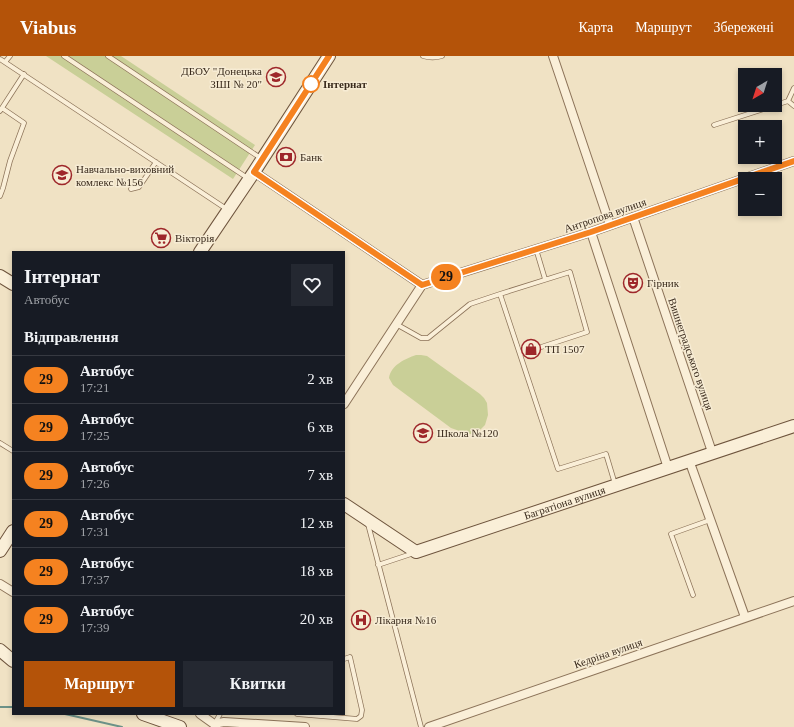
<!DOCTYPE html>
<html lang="uk">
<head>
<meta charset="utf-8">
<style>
  body { margin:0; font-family:"Times New Roman",serif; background:#242831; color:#f1f3f6; height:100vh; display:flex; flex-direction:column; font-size:15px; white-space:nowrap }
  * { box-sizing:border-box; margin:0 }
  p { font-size:13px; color:#9ea1a6 }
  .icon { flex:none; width:22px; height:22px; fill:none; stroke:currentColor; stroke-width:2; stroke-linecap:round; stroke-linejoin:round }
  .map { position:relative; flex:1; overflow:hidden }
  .side { position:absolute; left:12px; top:195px; width:333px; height:464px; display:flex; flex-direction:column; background:#171b24; border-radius:0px; box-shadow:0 2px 6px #0003 }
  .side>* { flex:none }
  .badge { padding:0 8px; border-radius:13px; font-size:14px; line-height:26px }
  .needle { width:26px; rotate:219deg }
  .buttons { position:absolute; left:738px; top:12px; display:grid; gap:8px }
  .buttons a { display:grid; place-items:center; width:44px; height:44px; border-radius:0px; background:#171b24; box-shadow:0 2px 6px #0003; font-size:20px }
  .map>.badge { position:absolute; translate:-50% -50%; box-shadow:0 0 0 2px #fff }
  h2 { padding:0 12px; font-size:15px; line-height:36px }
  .round { display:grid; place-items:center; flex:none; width:42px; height:42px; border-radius:0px; background:#242831 }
  .overview { display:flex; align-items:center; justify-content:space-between; height:68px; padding:0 12px }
  h1 { font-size:19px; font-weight:700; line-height:30px }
  .cta { display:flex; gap:8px; margin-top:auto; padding:8px 12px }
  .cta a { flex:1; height:46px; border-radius:0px; background:#b45309; color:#fff; font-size:16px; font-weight:700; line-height:46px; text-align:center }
  .cta a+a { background:#242831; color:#f1f3f6 }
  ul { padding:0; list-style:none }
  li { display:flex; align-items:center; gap:12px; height:48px; padding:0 12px; border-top:1px solid #363941 }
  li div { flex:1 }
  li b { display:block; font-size:15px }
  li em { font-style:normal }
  li .badge { min-width:44px; font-weight:700; text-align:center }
  header { display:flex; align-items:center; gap:24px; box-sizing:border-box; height:56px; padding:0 20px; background:#b45309; color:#fff }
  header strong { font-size:19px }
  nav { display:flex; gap:22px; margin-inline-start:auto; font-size:14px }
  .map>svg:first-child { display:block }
  .green { fill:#c9cf97 }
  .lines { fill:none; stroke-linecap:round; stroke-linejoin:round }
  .stream { stroke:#6c9288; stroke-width:2 }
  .lane-casing { stroke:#8c7359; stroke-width:5.5 }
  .street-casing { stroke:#8c7359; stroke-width:10 }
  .secondary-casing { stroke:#6e543d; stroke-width:14 }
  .lane { stroke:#faefd8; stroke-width:4 }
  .street { stroke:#faefd8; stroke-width:8 }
  .secondary { stroke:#faefd8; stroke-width:12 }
  .line-casing { stroke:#fff; stroke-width:9 }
  .line { stroke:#f58220; stroke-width:6 }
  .stop-dot { fill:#fff; stroke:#f58220; stroke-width:2 }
  .labels { text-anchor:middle; stroke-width:3; stroke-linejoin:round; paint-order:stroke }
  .poi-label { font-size:11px; fill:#3b2c1e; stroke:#f7ecd4; text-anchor:start }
  .stop-label { font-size:11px; font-weight:bold; fill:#3b2c1e; stroke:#f7ecd4; text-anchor:start }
  .street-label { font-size:11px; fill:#3b2c1e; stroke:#f7ecd4 }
</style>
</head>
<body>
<header>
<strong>Viabus</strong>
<nav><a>Карта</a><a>Маршрут</a><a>Збережені</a></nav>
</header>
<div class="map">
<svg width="794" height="671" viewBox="0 0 794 671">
  <rect width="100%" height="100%" fill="#f0e2c4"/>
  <path class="green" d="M46,0H121L255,89L233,123Z
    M416,299H421L427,300L480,338L484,342L487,347L488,359L485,369L481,373L473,378H468L451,372L393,329L389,322C391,309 405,303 416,299Z"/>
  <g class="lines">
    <path class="stream" d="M0,651H13
      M65,658L122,671"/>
    <g class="lane-casing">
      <path id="lane" d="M64,0L249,123
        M108,0L262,103
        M423,0C429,2 436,2 442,0
        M0,3L228,154
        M5,6L10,0
        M788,45L794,32
        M0,55L24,18
        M714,69L788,45L794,50
        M131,133L139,131L156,106
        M0,140L3,132L10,105L24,67L2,52
        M536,193L545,223
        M396,268L421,282H428L470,248L500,238
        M520,298L587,276L570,216L500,238L558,413L606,398L615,428
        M0,387L13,395
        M368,468L421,671
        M378,509L414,497
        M693,539L671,478L710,464
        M297,658L357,663L361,660L362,654L350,601L344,603
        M215,667L220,658"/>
    </g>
    <g class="street-casing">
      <path id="street" d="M553,0L610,169
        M254,116L422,229L591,176L794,105
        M633,161L712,396
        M591,176L668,412
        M344,348L422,229
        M689,404L745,561
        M0,528L13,536
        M200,658L214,668L224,666L305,671
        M429,671L794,545"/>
    </g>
    <g class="secondary-casing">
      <g id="secondary">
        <path d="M200,196L254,116L329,0"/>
        <path d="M0,220L13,228"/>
        <path id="s1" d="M344,448L416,496L794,370"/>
        <path d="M0,495L13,475"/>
        <path d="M0,594L13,605"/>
        <path d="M143,658L180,671"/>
      </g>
    </g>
    <use href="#lane" class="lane"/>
    <use href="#street" class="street"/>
    <use href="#secondary" class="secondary"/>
  </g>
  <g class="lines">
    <g class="line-casing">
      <path id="line" d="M329,0L254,116L422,229L591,176L794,105"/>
    </g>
    <use href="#line" class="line"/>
  </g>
  <defs>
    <g id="school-ring" transform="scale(1)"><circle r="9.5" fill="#f7ecd4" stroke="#9e272a" stroke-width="1.5"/><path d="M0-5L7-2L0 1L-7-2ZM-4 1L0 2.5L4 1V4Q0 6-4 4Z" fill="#9e272a"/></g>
    <g id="bank-ring" transform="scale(1)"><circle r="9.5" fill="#f7ecd4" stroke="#9e272a" stroke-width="1.5"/><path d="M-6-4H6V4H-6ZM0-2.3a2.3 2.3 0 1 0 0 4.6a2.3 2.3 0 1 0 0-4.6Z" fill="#9e272a"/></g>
    <g id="supermarket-ring" transform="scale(1)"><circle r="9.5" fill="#f7ecd4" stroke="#9e272a" stroke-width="1.5"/><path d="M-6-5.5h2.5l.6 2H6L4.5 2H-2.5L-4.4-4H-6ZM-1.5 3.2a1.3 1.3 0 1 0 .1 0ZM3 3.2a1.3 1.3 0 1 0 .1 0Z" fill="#9e272a"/></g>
    <g id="theatre-ring" transform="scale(1)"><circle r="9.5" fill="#f7ecd4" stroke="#9e272a" stroke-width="1.5"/><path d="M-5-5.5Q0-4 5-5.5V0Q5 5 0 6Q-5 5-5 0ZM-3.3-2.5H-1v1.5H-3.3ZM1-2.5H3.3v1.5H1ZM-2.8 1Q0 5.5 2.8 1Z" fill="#9e272a"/></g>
    <g id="shop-ring" transform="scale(1)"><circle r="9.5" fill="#f7ecd4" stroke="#9e272a" stroke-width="1.5"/><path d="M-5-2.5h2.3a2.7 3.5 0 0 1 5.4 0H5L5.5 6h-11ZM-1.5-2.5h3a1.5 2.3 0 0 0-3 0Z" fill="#9e272a"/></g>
    <g id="hospital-ring" transform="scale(1)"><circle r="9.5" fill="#f7ecd4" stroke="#9e272a" stroke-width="1.5"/><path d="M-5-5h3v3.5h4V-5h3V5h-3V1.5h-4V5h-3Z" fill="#9e272a"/></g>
  </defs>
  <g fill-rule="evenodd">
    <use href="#school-ring" x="276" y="21"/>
    <use href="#bank-ring" x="286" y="101"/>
    <use href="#school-ring" x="62" y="119"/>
    <use href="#supermarket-ring" x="161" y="182"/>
    <use href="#theatre-ring" x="633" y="227"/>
    <use href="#shop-ring" x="531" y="293"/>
    <use href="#school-ring" x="423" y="377"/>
    <use href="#hospital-ring" x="361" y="564"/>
  </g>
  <circle class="stop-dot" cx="311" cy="28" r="8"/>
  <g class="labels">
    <g class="poi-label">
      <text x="262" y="19" text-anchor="end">ДБОУ "Донецька<tspan x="262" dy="13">ЗШІ № 20"</tspan></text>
      <text x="300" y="105">Банк</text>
      <text x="76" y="117">Навчально-виховний<tspan x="76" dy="13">комлекс №156</tspan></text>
      <text x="175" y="186">Вікторія</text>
      <text x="647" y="231">Гірник</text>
      <text x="545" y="297">ТП 1507</text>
      <text x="437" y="381">Школа №120</text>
      <text x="375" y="568">Лікарня №16</text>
    </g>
    <g class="stop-label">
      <text x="323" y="32">Інтернат</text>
    </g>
    <g class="street-label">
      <text transform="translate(605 159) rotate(-19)" y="4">Антропова вулиця</text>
      <text transform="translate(691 298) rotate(71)" y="4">Вишнеградського вулиця</text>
      <text dy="4" stroke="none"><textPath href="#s1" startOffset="243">Багратіона вулиця</textPath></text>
      <text transform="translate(608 597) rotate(-19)" y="4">Кедріна вулиця</text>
    </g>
  </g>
</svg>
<div class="buttons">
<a><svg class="needle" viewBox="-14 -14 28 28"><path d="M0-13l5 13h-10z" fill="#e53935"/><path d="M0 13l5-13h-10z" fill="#9ea1a6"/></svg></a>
<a>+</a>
<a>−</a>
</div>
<b class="badge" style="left:446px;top:221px;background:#f58220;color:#111">29</b>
<section class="side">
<div class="overview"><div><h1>Інтернат</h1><p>Автобус</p></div><a class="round"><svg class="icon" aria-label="heart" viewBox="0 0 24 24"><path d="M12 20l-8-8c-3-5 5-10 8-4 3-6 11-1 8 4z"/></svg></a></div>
<h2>Відправлення</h2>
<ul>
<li><span class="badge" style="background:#f58220;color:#111">29</span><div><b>Автобус</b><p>17:21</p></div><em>2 хв</em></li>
<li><span class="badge" style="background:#f58220;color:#111">29</span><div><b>Автобус</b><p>17:25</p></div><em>6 хв</em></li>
<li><span class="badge" style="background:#f58220;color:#111">29</span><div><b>Автобус</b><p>17:26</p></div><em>7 хв</em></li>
<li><span class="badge" style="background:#f58220;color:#111">29</span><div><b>Автобус</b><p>17:31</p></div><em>12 хв</em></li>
<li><span class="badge" style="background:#f58220;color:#111">29</span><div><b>Автобус</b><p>17:37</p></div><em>18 хв</em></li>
<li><span class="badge" style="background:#f58220;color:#111">29</span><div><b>Автобус</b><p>17:39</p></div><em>20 хв</em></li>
</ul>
<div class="cta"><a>Маршрут</a><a>Квитки</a></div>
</section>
</div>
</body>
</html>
